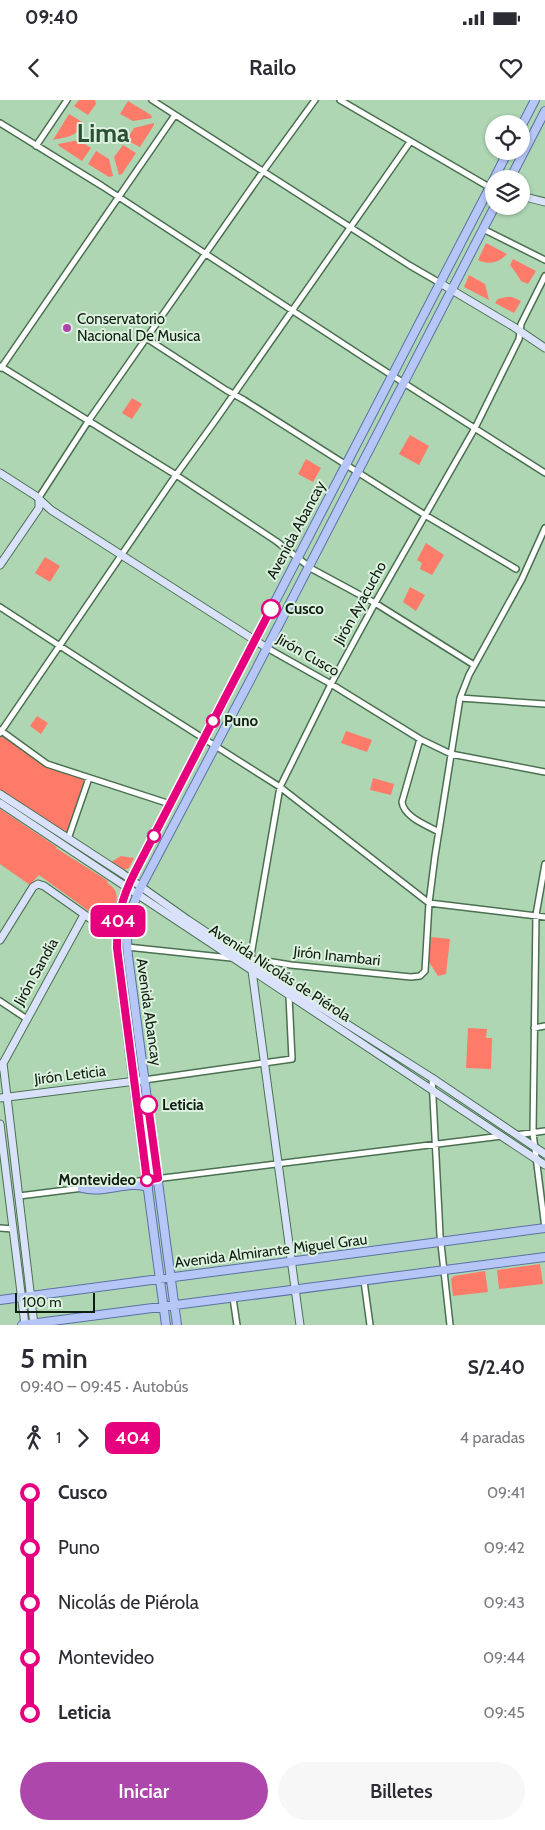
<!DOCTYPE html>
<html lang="es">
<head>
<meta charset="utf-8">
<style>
  body { margin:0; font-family:Cabin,sans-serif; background:#f7f7f7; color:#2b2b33; height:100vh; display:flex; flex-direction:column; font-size:19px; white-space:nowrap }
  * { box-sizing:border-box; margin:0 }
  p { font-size:16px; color:#7c7c81 }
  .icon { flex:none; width:28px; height:28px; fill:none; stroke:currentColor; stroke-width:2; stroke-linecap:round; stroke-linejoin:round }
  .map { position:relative; height:1225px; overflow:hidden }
  .sheet { display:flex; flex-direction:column; background:#fff; flex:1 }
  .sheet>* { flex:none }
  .badge { padding:0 10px; border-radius:8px; font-size:18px; line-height:32px }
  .buttons { position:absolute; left:485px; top:15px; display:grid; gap:10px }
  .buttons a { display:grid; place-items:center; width:45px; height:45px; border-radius:50%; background:#fff; box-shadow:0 1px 4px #0004; font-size:25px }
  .scale { position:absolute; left:15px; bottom:12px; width:80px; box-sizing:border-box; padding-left:5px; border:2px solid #0f1e11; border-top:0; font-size:14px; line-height:18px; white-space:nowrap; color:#0f1e11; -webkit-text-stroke:4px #ddf1df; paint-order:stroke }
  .map>.badge { position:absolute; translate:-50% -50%; box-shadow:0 0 0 2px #fff }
  .legs { display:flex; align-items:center; gap:8px; height:55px; padding:0 20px; font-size:16px }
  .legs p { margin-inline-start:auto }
  .overview { display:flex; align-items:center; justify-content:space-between; height:85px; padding:0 20px }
  h1 { font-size:28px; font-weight:600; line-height:38px }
  .primary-button { display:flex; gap:10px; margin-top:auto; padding:10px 20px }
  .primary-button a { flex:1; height:58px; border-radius:30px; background:#ae47ab; color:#fff; font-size:20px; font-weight:600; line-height:58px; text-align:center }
  .primary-button a+a { background:#f7f7f7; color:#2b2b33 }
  ul { padding:0 20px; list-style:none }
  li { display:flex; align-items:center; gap:18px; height:55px; font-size:19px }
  li i { display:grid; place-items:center; width:8px; height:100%; margin:0 6px; background:currentColor }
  li i::after { content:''; width:12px; height:12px; margin:-6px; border:4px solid; border-radius:50%; background:#fff }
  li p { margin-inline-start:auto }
  li:first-child i { background:linear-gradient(#0000 50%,currentColor 0) }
  li:last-child i { background:linear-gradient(currentColor 50%,#0000 0) }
  .status { display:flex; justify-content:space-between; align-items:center; height:35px; padding:0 25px; background:#fff; direction:ltr }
  .status svg { height:14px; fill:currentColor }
  header { display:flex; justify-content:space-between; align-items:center; height:65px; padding:0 20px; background:#fff; font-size:22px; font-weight:600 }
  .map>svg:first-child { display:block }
  .green { fill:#fe7b6a }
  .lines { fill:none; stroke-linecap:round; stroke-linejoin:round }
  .street-casing { stroke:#4b7051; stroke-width:8 }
  .secondary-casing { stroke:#4b7051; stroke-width:9 }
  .primary-casing { stroke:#5b72a3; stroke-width:10 }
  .street { stroke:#fff; stroke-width:5 }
  .secondary { stroke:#dae2fb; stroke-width:7 }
  .primary { stroke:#b5c6f7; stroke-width:8 }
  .line-1-casing { stroke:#fff; stroke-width:11 }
  .line-1 { stroke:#e6007e; stroke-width:8 }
  .poi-dot { fill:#ae47ab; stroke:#ddf1df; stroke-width:2 }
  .stop-1-dot { fill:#fff; stroke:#e6007e; stroke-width:2.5 }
  .labels { text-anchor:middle; stroke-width:4; stroke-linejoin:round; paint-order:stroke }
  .poi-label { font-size:15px; fill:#0f1e11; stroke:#ddf1df; text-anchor:start }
  .street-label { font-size:15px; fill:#0f1e11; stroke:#ddf1df }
  .stop-label { font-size:15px; font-weight:bold; fill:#0f1e11; stroke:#ddf1df; text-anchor:start }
  .town-label { font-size:25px; font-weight:bold; fill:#2c5033; stroke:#ddf1df }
</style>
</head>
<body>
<div class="status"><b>09:40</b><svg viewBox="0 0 49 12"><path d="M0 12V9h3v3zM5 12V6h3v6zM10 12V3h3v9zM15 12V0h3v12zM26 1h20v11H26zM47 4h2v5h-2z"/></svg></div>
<header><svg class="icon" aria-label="back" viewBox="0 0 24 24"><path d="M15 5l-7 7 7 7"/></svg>Railo<svg class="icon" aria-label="heart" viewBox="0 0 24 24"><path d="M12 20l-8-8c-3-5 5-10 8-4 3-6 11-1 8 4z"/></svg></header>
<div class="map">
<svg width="545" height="1225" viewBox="0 0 545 1225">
  <rect width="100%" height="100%" fill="#aed6b3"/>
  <path class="green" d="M79,0H95L96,4L88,15L74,6Z
    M128,1L151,15L152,18L133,21L120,14Z
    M69,14L84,23C74,38 70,36 53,40Z
    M154,23V25L140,47L126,40L134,28Z
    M79,40L91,48L82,61L59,46L58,44Z
    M123,45L136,53L122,74L119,75L114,57Z
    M96,51L109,59L113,76L109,77L88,64Z
    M486,143L507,154C499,163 488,165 478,160Z
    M513,159L536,171L528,184L521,181C521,180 511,166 510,165Z
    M469,175L485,184L489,200L464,187Z
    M506,197H512L521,201L514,213L495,203L498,199Z
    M132,298L142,304L132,319L122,313Z
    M410,335L429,346L419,365L399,354Z
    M306,359L321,368L313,382L298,374Z
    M426,443L444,455L432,475L420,469L422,463L417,460Z
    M45,457L60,466L50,482L35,473Z
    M410,487L425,495L416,511L403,502Z
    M37,616L48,623L41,634L30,626Z
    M346,631L372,640L367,652L341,643Z
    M3,636L37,661L50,667L81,677L85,681L69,729L66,732H63L0,691V637Z
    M373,678L394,684L391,695L370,690Z
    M0,709L57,747L56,748L108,781L107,783C123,792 116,805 110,819L104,822L39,775L30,785L0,764Z
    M121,756L134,758L129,768L122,771L111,762Z
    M431,837L450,839L446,874L438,876L429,862Z
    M468,928L487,929L486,938H492L491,969L466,968Z
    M540,1164L543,1184L499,1189L497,1170Z
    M485,1171L488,1192L453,1196L451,1179L454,1176Z"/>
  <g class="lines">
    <g class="street-casing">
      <path id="street" d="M152,0L409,165L440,183
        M340,0L489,87
        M0,23L102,86L371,262L545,373
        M36,46L67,0
        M483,129L545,160
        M146,238L226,290L244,300L425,415L516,469
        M0,266L176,375L276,441L312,469L375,503L474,565
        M1,268L175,15
        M38,399L89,320L264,70L315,0
        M0,507L143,600L280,687L429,803L545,817
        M267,548L331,584L420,639L451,654L545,672
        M460,598L545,604
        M0,630L47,664L170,704
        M0,633L176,375L215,321L410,42
        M420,639L402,702C404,717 426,725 439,732
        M68,739L89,678
        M127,847L231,858
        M248,858L291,865L411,877L420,876L425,871L429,803L435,756L460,598L469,575L522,479L545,428
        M250,861L280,687L331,584L375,503L475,328L519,239L521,224L545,176
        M0,901L27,919
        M534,928L545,926
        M432,978L440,1135L450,1225
        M144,980L292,959L289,896
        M516,1035L545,1031
        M131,1082L502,1036
        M19,1096L83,1088
        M0,1128L13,1129
        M545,1128L533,1033L536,815L545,764
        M364,1181L370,1225
        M233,1198L237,1225"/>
    </g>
    <g class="secondary-casing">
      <path id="secondary" d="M521,96L545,102
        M440,183L514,227L545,248
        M0,373L36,396L51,410L267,548
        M0,465L39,408V399
        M0,694L123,774L188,820L290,888L432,978L545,1054
        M0,703L545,1065
        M0,840L33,787L38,784L44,786L105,829L111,828L118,819
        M252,871L300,1225
        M3,963L34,1225
        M1,967L84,815
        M0,998L144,980
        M0,1024L25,1225"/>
    </g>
    <g class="primary-casing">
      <path id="primary" d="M521,27L535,0
        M494,79L508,51
        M510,79L545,11
        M82,1088C104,1094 128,1080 148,1087
        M0,1200L545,1128
        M22,1225L545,1157
        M166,1225L132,970L117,848V827L119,811L124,796L137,768L494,79
        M177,1225L128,856C125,828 129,812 141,787L255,571L495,106"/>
    </g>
    <use href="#street" class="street"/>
    <use href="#secondary" class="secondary"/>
    <use href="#primary" class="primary"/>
  </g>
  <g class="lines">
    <g class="line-1-casing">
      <path id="line-1" d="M148,1005L158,1078L147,1080L117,848C117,818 121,799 135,772L271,509"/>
    </g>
    <use href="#line-1" class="line-1"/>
  </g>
  <circle class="poi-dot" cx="67" cy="228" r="5"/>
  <g class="stop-1-dot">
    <circle cx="271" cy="509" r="9"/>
    <circle cx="213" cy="621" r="6"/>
    <circle cx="154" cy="736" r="6"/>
    <circle cx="148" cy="1005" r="9"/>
    <circle cx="147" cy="1080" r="6"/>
  </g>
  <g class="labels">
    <g class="poi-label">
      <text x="77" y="224">Conservatorio<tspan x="77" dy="17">Nacional De Musica</tspan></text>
    </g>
    <g class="street-label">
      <text transform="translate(296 430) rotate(-62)" y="5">Avenida Abancay</text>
      <text transform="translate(360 503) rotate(-61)" y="5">Jirón Ayacucho</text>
      <text transform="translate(308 555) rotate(30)" y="5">Jirón Cusco</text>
      <text transform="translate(337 856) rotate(6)" y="5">Jirón Inambari</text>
      <text transform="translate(36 872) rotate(-61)" y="5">Jirón Sandía</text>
      <text transform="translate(280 873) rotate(33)" y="5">Avenida Nicolás de Piérola</text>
      <text transform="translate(149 912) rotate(82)" y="5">Avenida Abancay</text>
      <text transform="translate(70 975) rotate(-7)" y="5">Jirón Leticia</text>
      <text transform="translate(271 1151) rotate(-7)" y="5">Avenida Almirante Miguel Grau</text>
    </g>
    <g class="stop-label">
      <text x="285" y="514">Cusco</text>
      <text x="224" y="626">Puno</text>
      <text x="162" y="1010">Leticia</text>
      <text x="136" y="1085" text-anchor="end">Montevideo</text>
    </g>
    <g class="town-label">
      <text x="103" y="42">Lima</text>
    </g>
  </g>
</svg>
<div class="buttons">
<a><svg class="icon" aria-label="locate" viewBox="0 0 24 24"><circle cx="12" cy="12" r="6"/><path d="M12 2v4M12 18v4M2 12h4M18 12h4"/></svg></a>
<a><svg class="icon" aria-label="layers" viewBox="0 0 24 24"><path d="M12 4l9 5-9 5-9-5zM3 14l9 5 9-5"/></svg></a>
</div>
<div class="scale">100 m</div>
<b class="badge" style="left:118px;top:821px;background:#e6007e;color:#fff">404</b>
</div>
<section class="sheet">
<div class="overview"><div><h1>5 min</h1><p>09:40 – 09:45 · Autobús</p></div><b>S/2.40</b></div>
<div class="legs"><svg class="icon" aria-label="walk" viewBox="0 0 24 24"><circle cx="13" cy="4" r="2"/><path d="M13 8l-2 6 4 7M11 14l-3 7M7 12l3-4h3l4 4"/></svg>1<svg class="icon" aria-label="forward" viewBox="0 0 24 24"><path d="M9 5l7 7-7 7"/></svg><b class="badge" style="background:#e6007e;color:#fff">404</b><p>4 paradas</p></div>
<ul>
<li><i style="color:#e6007e"></i><b>Cusco</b><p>09:41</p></li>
<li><i style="color:#e6007e"></i><span>Puno</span><p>09:42</p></li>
<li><i style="color:#e6007e"></i><span>Nicolás de Piérola</span><p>09:43</p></li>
<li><i style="color:#e6007e"></i><span>Montevideo</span><p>09:44</p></li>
<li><i style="color:#e6007e"></i><b>Leticia</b><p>09:45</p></li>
</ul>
<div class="primary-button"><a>Iniciar</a><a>Billetes</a></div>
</section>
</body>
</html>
